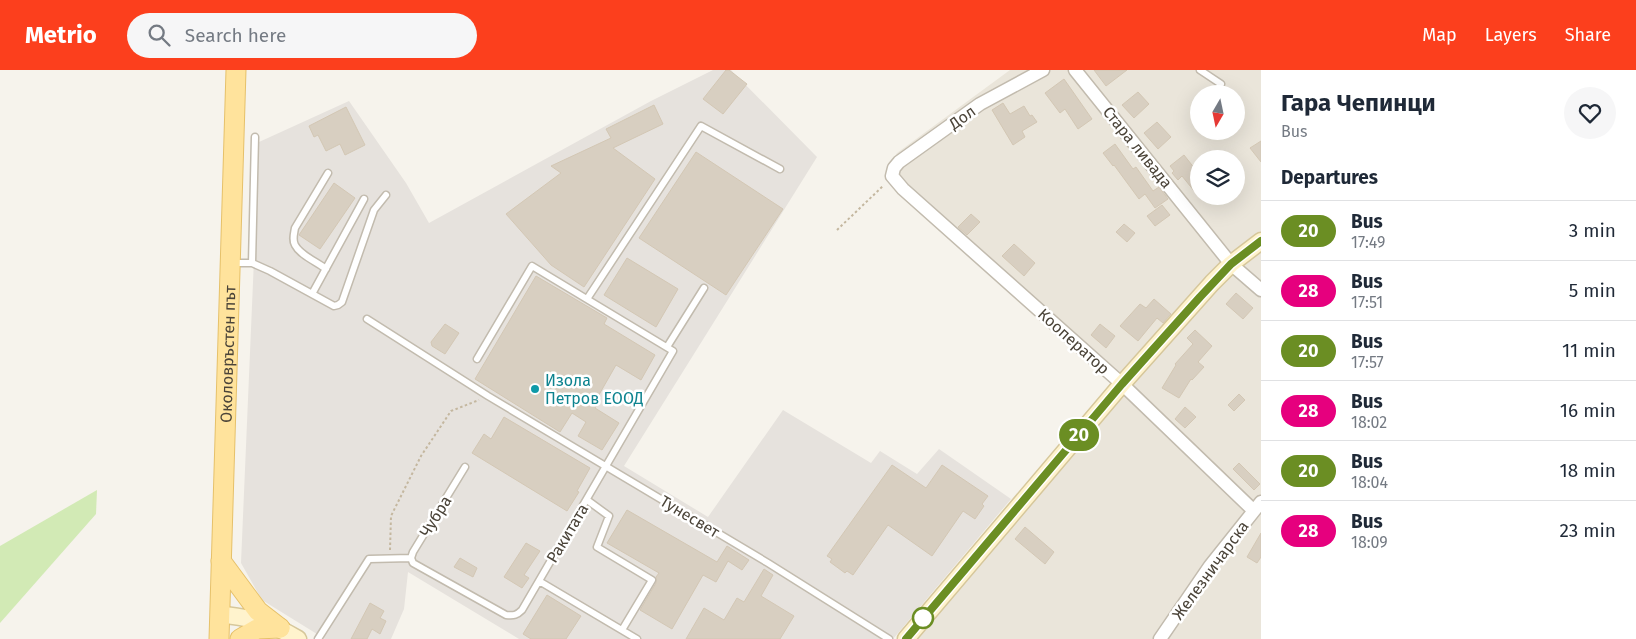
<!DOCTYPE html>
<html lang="en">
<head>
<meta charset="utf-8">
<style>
  body { margin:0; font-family:"Fira Sans",sans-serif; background:#f6f6f7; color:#1f2937; height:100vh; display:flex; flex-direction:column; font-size:19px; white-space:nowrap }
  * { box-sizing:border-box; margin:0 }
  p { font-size:16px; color:#747a83 }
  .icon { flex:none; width:28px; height:28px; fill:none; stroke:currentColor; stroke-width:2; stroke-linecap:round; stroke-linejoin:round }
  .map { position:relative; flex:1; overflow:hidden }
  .side { display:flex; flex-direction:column; background:#fff; width:375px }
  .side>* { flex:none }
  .badge { padding:0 10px; border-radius:16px; font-size:18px; line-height:32px }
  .needle { width:32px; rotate:189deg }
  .tools { position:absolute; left:1190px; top:15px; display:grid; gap:10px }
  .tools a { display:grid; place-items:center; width:55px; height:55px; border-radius:50%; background:#fff; box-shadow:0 5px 20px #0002; font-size:25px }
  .map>.badge { position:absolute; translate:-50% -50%; box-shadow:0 0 0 2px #fff }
  h2 { padding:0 20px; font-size:19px; line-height:45px }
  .round { display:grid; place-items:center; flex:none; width:52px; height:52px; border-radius:26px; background:#f6f6f7 }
  .headline { display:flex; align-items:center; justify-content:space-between; height:85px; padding:0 20px }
  h1 { font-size:24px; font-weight:700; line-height:38px }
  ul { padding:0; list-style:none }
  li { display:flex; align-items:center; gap:15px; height:60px; padding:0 20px; border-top:1px solid #e0e1e3 }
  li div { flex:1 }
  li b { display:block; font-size:19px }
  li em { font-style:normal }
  li .badge { min-width:55px; font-weight:700; text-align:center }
  header { display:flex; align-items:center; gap:30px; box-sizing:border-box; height:70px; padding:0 25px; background:#fc3f1d; color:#fff }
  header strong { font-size:24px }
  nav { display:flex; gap:28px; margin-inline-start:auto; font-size:18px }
  .search { width:350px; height:45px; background:#f6f6f7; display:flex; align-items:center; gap:12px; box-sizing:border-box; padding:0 18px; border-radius:28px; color:#747a83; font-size:19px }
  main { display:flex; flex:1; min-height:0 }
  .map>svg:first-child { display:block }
  .residential { fill:#eae5da; fill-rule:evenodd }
  .industrial { fill:#e6e2dd }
  .green { fill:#d2eab5 }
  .building { fill:#d8cfc1; stroke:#d3c7b4 }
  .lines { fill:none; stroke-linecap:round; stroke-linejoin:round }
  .lane-casing { stroke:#c2bbae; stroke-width:9 }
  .street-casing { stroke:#c2bbae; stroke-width:15 }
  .secondary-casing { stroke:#d6c79b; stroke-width:19 }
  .primary-casing { stroke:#e6c16a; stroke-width:21 }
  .path { stroke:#c4b79f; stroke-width:2; stroke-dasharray:2.5 2.5; stroke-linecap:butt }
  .lane { stroke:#fff; stroke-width:6 }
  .street { stroke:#fff; stroke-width:12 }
  .secondary { stroke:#fff3cd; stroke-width:16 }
  .primary { stroke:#ffe39c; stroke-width:19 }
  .line-casing { stroke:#fff; stroke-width:11 }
  .line { stroke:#6b8e23; stroke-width:8 }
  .culture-dot { fill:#0f9aa8; stroke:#fff; stroke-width:2 }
  .stop-dot { fill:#fff; stroke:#6b8e23; stroke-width:2.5 }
  .labels { text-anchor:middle; stroke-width:5; stroke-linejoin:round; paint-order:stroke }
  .street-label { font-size:16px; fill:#4b4439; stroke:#fff }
  .culture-label { font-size:16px; fill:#0d838f; stroke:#fff; text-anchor:start }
</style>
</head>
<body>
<header>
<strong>Metrio</strong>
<div class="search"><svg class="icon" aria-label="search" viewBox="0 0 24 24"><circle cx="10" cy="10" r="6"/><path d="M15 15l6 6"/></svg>Search here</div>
<nav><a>Map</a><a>Layers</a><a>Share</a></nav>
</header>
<main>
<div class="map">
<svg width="1261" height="569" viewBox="0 0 1261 569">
  <rect width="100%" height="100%" fill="#f6f3ec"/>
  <path class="residential" d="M1010,0H1261V569H906L1122,314L903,119L891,93L897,83ZM1199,24H1236V61H1199ZM1199,89H1236V126H1199Z"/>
  <path class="industrial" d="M713,0H731L817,87L624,396L708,447L783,340L871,393L880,381L917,404L939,379L1011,429L893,569H519L408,502L404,539L391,569H325L262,530L241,493L259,72L349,31L406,113L429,153L651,31Z"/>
  <path class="green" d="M97,420L96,444L0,553V476Z"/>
  <path class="building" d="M726,0H729L747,14L723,44L703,29Z
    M1094,0H1127L1106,16Z
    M1064,9L1092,49L1078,59L1065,39L1060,43L1045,23Z
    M1138,22L1149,34L1134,48L1122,35Z
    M1003,33L1010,44L1024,36L1030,46L1032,45L1037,52L1022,61L1025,67L1013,75L992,40Z
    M654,35L663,54L613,78L655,109L584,217L551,195L506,144L561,103L551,96L611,68L606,59Z
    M346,37L365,75L345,85L340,74L326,81L318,65L314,67L309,56Z
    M1157,52L1171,67L1158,79L1144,63Z
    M1261,71V92L1250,78Z
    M1115,74L1133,99L1136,97L1153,121L1159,117L1168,129L1155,138L1145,124L1139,129L1114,95L1113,96L1103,83Z
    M696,82L783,139L726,225L639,168Z
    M1184,85L1199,104V127L1182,106L1178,110L1172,103L1174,101L1170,96Z
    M334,113L355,128L320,179L299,165Z
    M1162,135L1170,145L1155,156L1147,146Z
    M971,144L980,152L967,165L958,157Z
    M1124,154L1135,163L1127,172L1116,162Z
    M1014,174L1035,193L1024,206L1002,186Z
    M627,188L678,219L656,257L604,225Z
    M536,206L607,248L604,254L655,285L641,310L616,295L596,330L599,332L595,338L619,353L602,380L578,366L586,352L572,343L560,362L475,309Z
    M1236,223L1253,238L1243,249L1226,234Z
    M1154,229L1171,244L1163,253L1157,248L1138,271L1120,256L1140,234L1146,238Z
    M445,254L459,263L445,284L432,276L431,272Z
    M1100,254L1115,266L1106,278L1091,265Z
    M1195,260L1212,276L1198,292L1204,297L1192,310L1191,309L1179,328L1162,318L1176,295L1175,294L1193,274L1187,268Z
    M1239,324L1245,330L1234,341L1228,335Z
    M1185,337L1196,347L1185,358L1175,349Z
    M504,347L590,398L577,421L579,422L567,441L472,383L484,364L491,369Z
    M1239,393L1260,414L1254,420L1233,399Z
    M892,395L926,418L942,395L988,426L982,434L984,436L975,449L963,441L932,486L888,455L853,505L847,501L845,503L830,492L832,489L827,486Z
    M627,440L717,492L727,476L749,490L742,500L728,491L716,512L703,505L672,559L640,540L656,513V507L659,503L607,473Z
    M1025,457L1054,482L1045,494L1015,469Z
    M1261,463V487L1257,493L1247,487Z
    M526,473L540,481L524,505L529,508L522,518L504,507Z
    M460,488L477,498L473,507L454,497Z
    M764,499L773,505L761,526L794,546L780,569H686L704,538L724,550L737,528L744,532Z
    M547,525L581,546L566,569H531L523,564Z
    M370,533L384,541L380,548L386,551L380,564L372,559L367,569H351Z"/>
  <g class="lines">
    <g class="lane-casing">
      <path id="lane" d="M1200,0L1221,14
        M233,193H252L270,201L334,236L338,235L342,232L374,140L386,125
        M252,193L255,67
        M326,199C317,192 300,185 295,175C292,170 294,164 295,158L328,103
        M312,224L364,129
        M587,229L701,56L780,99
        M367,249L488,326L768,493L889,569
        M667,277L704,218
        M465,397L413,482L411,488L413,493L506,545C514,546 517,545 522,540L673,281L532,196L477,289
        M587,430L609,446L597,477L652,510L622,560
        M539,511L637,569
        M318,569L369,489L411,488"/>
    </g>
    <g class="street-casing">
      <path id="street" d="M1043,0L980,34L899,92L894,98L892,106L903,119L1122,314L1253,440
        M1075,0L1231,194L1261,220
        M1160,569L1210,496L1261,432"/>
    </g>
    <g class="secondary-casing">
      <path id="secondary" d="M220,545C249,546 273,554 298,569
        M906,569L1122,314L1212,213L1231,194L1261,171"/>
    </g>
    <g class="primary-casing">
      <g id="primary">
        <path d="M221,491L258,541L280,558"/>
        <path id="s1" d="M219,569L236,0"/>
        <path d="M240,569L257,559L280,558"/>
      </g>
    </g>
    <path class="path" d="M837,160L884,115
      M390,480L391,446L421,386L451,341L479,330"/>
    <use href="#lane" class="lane"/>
    <use href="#street" class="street"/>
    <use href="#secondary" class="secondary"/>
    <use href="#primary" class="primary"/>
  </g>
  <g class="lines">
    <g class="line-casing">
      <path id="line" d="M906,569L1122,314L1200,227L1231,194L1261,171"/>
    </g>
    <use href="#line" class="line"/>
  </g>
  <circle class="culture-dot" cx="535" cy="319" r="5"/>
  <circle class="stop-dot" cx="923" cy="548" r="10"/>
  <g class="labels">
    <g class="street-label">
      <text transform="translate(962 47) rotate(-36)" y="6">Дол</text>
      <text transform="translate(1138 77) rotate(51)" y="6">Стара ливада</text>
      <text transform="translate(1074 271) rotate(42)" y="6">Кооператор</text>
      <text dy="6" stroke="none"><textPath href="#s1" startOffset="285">Околовръстен път</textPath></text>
      <text transform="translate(435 446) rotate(-58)" y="6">Чубра</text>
      <text transform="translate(690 446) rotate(31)" y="6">Тунесвет</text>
      <text transform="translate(567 463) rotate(-59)" y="6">Ракитата</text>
      <text transform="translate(1210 500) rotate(-54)" y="6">Железничарска</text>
    </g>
    <g class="culture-label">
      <text x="545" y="316">Изола<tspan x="545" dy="18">Петров ЕООД</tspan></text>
    </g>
  </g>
</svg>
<div class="tools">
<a><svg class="needle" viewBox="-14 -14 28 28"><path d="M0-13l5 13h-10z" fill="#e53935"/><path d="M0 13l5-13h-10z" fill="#747a83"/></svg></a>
<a><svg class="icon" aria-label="layers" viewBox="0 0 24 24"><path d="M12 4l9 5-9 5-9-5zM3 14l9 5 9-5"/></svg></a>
</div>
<b class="badge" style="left:1079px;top:365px;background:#6b8e23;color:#fff">20</b>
</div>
<section class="side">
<div class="headline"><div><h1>Гара Чепинци</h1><p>Bus</p></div><a class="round"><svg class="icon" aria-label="heart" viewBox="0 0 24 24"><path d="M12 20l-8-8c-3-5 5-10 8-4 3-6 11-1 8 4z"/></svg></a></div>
<h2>Departures</h2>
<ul>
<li><span class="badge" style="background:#6b8e23;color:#fff">20</span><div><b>Bus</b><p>17:49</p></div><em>3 min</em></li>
<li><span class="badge" style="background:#e6007e;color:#fff">28</span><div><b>Bus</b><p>17:51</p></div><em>5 min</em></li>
<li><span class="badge" style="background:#6b8e23;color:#fff">20</span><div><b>Bus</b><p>17:57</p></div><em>11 min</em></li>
<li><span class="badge" style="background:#e6007e;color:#fff">28</span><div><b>Bus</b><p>18:02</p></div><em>16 min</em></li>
<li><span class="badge" style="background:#6b8e23;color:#fff">20</span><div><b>Bus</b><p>18:04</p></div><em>18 min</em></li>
<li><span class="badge" style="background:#e6007e;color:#fff">28</span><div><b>Bus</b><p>18:09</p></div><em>23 min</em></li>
</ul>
</section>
</main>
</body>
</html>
